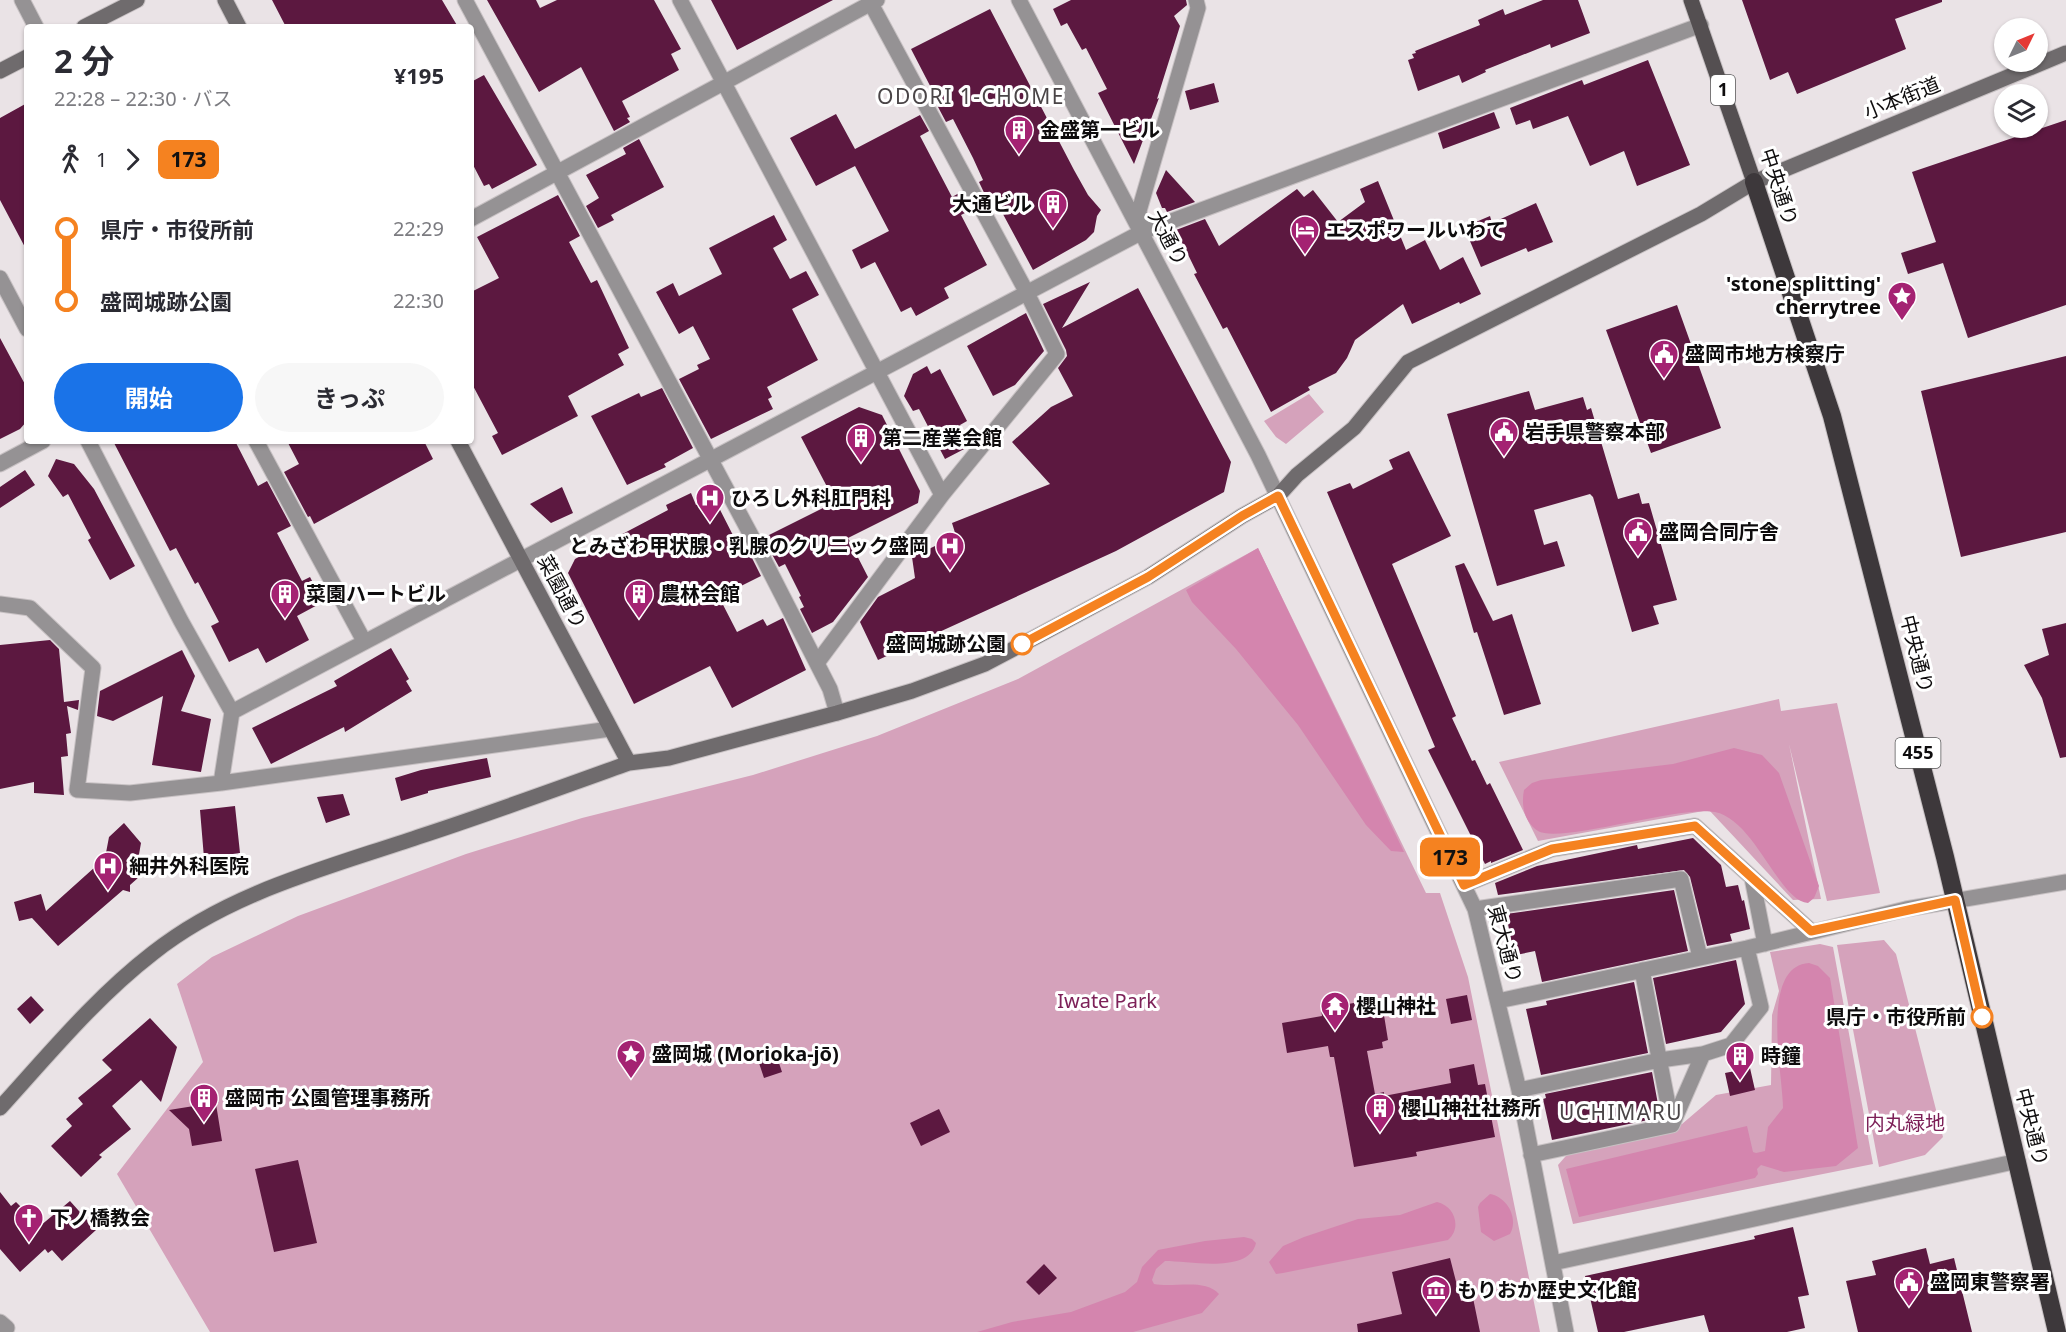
<!DOCTYPE html>
<html lang="ja">
<head>
<meta charset="utf-8">
<style>
  body { margin:0; font-family:"Noto Sans","Noto Sans JP",sans-serif; background:#f7f7f7; color:#2b2b33; height:100vh; display:flex; flex-direction:column; font-size:22px; white-space:nowrap }
  * { box-sizing:border-box; margin:0 }
  p { font-size:20px; color:#7c7c81 }
  .icon { flex:none; width:33px; height:33px; fill:none; stroke:currentColor; stroke-width:2; stroke-linecap:round; stroke-linejoin:round }
  .map { position:relative; flex:1; overflow:hidden }
  .panel { position:absolute; left:24px; top:24px; width:450px; height:420px; display:flex; flex-direction:column; background:#fff; border-radius:6px; box-shadow:0 2px 4px #0004 }
  .panel>* { flex:none }
  .badge { padding:0 12px; border-radius:9px; font-size:21px; line-height:39px }
  .needle { width:39px; rotate:47deg }
  .buttons { position:absolute; left:1994px; top:18px; display:grid; gap:12px }
  .buttons a { display:grid; place-items:center; width:54px; height:54px; border-radius:50%; background:#fff; box-shadow:0 2px 4px #0004; font-size:30px }
  .map>.badge { position:absolute; translate:-50% -50%; box-shadow:0 0 0 3px #fff }
  .legs { display:flex; align-items:center; gap:9px; height:66px; padding:0 30px; font-size:20px }
  .legs p { margin-inline-start:auto }
  .overview { display:flex; align-items:center; justify-content:space-between; height:102px; padding:0 30px }
  h1 { font-size:33px; font-weight:700; line-height:45px }
  .primary-button { display:flex; gap:12px; margin-top:auto; padding:12px 30px }
  .primary-button a { flex:1; height:69px; border-radius:36px; background:#1a73e8; color:#fff; font-size:24px; font-weight:700; line-height:69px; text-align:center }
  .primary-button a+a { background:#f7f7f7; color:#2b2b33 }
  ul { padding:0 30px; list-style:none }
  li { display:flex; align-items:center; gap:21px; height:72px; font-size:22px }
  li i { display:grid; place-items:center; width:9px; height:100%; margin:0 8px; background:currentColor }
  li i::after { content:''; width:15px; height:15px; margin:-8px; border:4px solid; border-radius:50%; background:#fff }
  li p { margin-inline-start:auto }
  li:first-child i { background:linear-gradient(#0000 50%,currentColor 0) }
  li:last-child i { background:linear-gradient(currentColor 50%,#0000 0) }
  .map>svg:first-child { display:block }
  .green { fill:#d5a2bb }
  .water { fill:#d485ae }
  .building { fill:#5c1840 }
  .lines { fill:none; stroke-linecap:round; stroke-linejoin:round }
  .street-casing { stroke:#c7c1c3; stroke-width:17 }
  .secondary-casing { stroke:#c7c1c3; stroke-width:17 }
  .primary-casing { stroke:#c7c1c3; stroke-width:17 }
  .highway-casing { stroke:#c7c1c3; stroke-width:20 }
  .street { stroke:#959294; stroke-width:15 }
  .secondary { stroke:#6f6b6d; stroke-width:15 }
  .primary { stroke:#544f51; stroke-width:15 }
  .highway { stroke:#3d383b; stroke-width:18 }
  .line-1-casing { stroke:#fff; stroke-width:14 }
  .line-1 { stroke:#f58220; stroke-width:9 }
  .stop-1-dot { fill:#fff; stroke:#f58220; stroke-width:3 }
  .labels { text-anchor:middle; stroke-width:6; stroke-linejoin:round; paint-order:stroke }
  .shield { fill:#fff; stroke:#565556; stroke-width:1.5 }
  .shield-label { font-size:18px; font-weight:bold; fill:#0e0c0d }
  .street-label { font-size:20px; fill:#0e0c0d; stroke:#fff }
  .poi-label { font-size:20px; font-weight:bold; fill:#0e0c0d; stroke:#fff; text-anchor:start }
  .stop-label { font-size:20px; font-weight:bold; fill:#0e0c0d; stroke:#fff; text-anchor:end }
  .park-label { font-size:20px; fill:#7d2158; stroke:#fff }
  .neighbourhood-label { font-size:21px; letter-spacing:1.5px; fill:#4a4547; stroke:#fff }
</style>
</head>
<body>
<div class="map">
<svg width="2066" height="1332" viewBox="0 0 2066 1332">
  <rect width="100%" height="100%" fill="#eae3e6"/>
  <path class="green" d="M1309,394L1324,412L1286,444L1276,437L1264,421Z
    M1258,548L1426,893H1440L1468,977L1540,1332H210L117,1174L203,1062L177,984L212,957L298,916L466,854L582,818L753,775L877,736L1018,679Z
    M1779,699L1781,711L1837,703L1880,893L1827,901L1789,744L1821,899L1793,900L1709,810L1538,841L1499,762Z
    M1884,940L1896,954L1943,1137L1925,1155L1879,1167L1837,945Z
    M1820,944L1833,947L1873,1164L1573,1224L1558,1165L1572,1149L1682,1124L1716,1095L1771,1085L1772,1015L1779,991L1770,952Z"/>
  <path class="water" d="M1258,548L1404,852L1391,851L1366,825L1298,725L1236,649L1192,602L1186,590Z
    M1734,748L1762,755L1779,773L1819,886L1814,898L1808,903C1779,901 1755,820 1715,812C1679,805 1560,844 1538,831C1524,822 1521,805 1524,790L1532,783L1541,780L1673,764Z
    M1809,963L1818,966L1830,978L1858,1148L1836,1166L1784,1172L1761,1165L1757,1169L1758,1174L1755,1178L1579,1217L1566,1169L1747,1126L1753,1152L1756,1153L1765,1151L1768,1127L1783,1108C1783,1075 1759,966 1809,963Z
    M1490,1194C1507,1197 1519,1218 1510,1234L1494,1241L1481,1232L1478,1207L1480,1203Z
    M1437,1202C1455,1206 1462,1228 1448,1240L1283,1273L1276,1274L1269,1262L1283,1246L1304,1237L1358,1219L1400,1215Z
    M1244,1237L1252,1239L1256,1243C1249,1274 1190,1261 1165,1261L1156,1269L1152,1280L1154,1284C1174,1288 1205,1278 1219,1294L1202,1313L1133,1332H977L1012,1322L1071,1312L1125,1292L1137,1282L1142,1267L1158,1250L1205,1241Z"/>
  <path class="building" d="M272,0H442L458,27H286Z
    M487,0H536L540,8L557,0H654L681,49L671,54L679,70L622,101L630,117L627,118L630,122L614,131L581,67L539,92Z
    M711,0H833L737,50Z
    M1071,0H1186L1187,5L1174,16L1180,26L1157,99L1159,98L1134,164L1098,93L1107,89L1086,48L1082,50L1067,23L1061,26L1053,9Z
    M1543,0H1578L1590,33L1551,48L1550,44L1485,70L1486,72L1462,83L1459,75L1418,91L1408,60L1414,58L1412,54L1416,53L1415,51L1480,25L1478,20L1503,9L1505,15Z
    M1742,0H1942V2L1895,19L1906,49L1797,94L1788,72L1770,80Z
    M990,9L1074,170L1088,195L1101,210L1097,216L1094,232L1086,240L1033,270L997,203L993,198L988,201L979,182L983,180L973,158L953,119L946,122L938,107L940,105L911,49Z
    M1648,60L1690,165L1637,186L1624,151L1590,166L1568,116L1533,129L1530,120L1516,125L1510,108L1582,80L1584,85Z
    M484,75L537,165L492,189L489,184L484,186L471,161V82Z
    M1214,83L1219,102L1190,110L1185,91Z
    M27,103V251L0,200V118Z
    M1494,112L1500,128L1443,149L1438,133Z
    M836,114L855,149L920,115L929,131L920,136L952,197L961,192L971,210L961,215L987,265L944,288L949,298L916,316L911,307L901,312L875,262L861,269L852,250L889,231L855,166L816,186L790,138Z
    M2066,120V305L1968,338L1943,263L1908,274L1901,253L1936,242L1912,172Z
    M639,139L664,187L611,215L614,220L598,228L586,206L599,198L586,175L626,154L623,148Z
    M1166,170L1195,202L1167,212L1165,208H1162L1156,193Z
    M1378,181L1406,250L1425,240L1440,270L1463,257L1481,294L1460,304L1459,302L1412,324L1403,304L1355,340L1347,358L1336,373L1308,387L1310,390L1271,412L1227,327L1223,329L1194,274L1197,273L1176,230L1205,219L1219,246L1297,189L1304,197L1313,190L1338,222L1365,202L1360,189Z
    M558,195L580,236L569,242L591,283L597,280L629,348L618,354L624,365L568,396L578,416L502,455L492,436L498,433L471,382V292L499,278L477,237Z
    M1536,203L1553,242L1528,252L1526,248L1481,267L1464,227L1490,216L1492,223Z
    M774,215L787,240L773,248L790,279L806,271L819,295L792,309L818,360L767,387L772,397L768,399L773,409L711,439L679,379L699,369L697,365L710,359L693,326L679,334L656,292L673,283L679,296L722,274L709,248Z
    M1090,282L1062,328L1138,288L1231,462L1224,492L1116,551L878,660L860,622L878,597L915,578L912,557L956,536L952,523L1050,484L1012,442L1051,407L1073,396L1058,368L1067,356L1066,350L1043,304Z
    M1677,305L1721,428L1651,453L1606,330Z
    M1026,313L1044,351L1015,385L993,396L967,346Z
    M0,338L27,388V421L20,429L0,439Z
    M2066,356V532L1961,557L1921,391Z
    M927,366L931,374L940,369L967,421L960,425L970,446L945,459L919,409L913,411L904,396L913,374Z
    M662,388L693,448L664,464L666,467L627,485L591,416L639,393L641,397Z
    M1529,391L1535,410L1583,397L1587,410L1591,408L1618,499L1639,493L1642,504L1649,503L1677,600L1653,606L1659,624L1632,632L1593,497L1590,494L1534,510L1544,545L1557,541L1565,566L1497,586L1447,414Z
    M859,407L882,415L920,491L918,503L848,538L868,577L833,622L812,633L800,609L804,607L799,597L801,596L785,564L779,567L763,538L835,502L801,437Z
    M113,441H235L258,486L267,481L291,526L277,533L302,581L310,577L323,602L297,616L309,640L266,663L258,648L229,662L211,626L219,622L198,582L195,584L176,548L170,551Z
    M287,441H424L433,459L314,524L310,516L308,517L284,472L299,464Z
    M1409,451L1451,536L1392,564L1456,716L1452,718L1472,761L1475,760L1487,785L1490,783L1523,850L1491,863V861L1485,864L1428,750L1435,747L1327,492L1350,483L1353,489L1393,469L1389,460Z
    M56,459L74,464L94,489L135,566L110,580L88,540L91,538L68,494L63,497L48,476Z
    M25,470L35,485L0,508V487Z
    M562,487L573,513L551,523L530,504Z
    M691,493L696,505L713,496L740,549L746,546L761,576L719,597L737,632L763,619L767,626L783,618L806,670L732,708L710,666L634,704L568,573L575,559L668,510L666,505Z
    M1464,563L1493,621L1512,614L1541,704L1504,715L1477,632L1474,633L1455,566Z
    M2066,623V757L2060,758L2042,698L2024,665L2049,655L2042,629Z
    M50,640L59,649L64,702L79,700L78,710L67,706L71,733L66,734L68,756L61,757L64,795L34,793V782L0,789V645Z
    M391,648L409,679L406,681L412,691L345,732L344,727L271,764L252,728L337,686L334,681Z
    M182,650L195,676L181,711L211,719L201,772L152,765L163,696L113,721L97,716L100,691Z
    M487,758L491,777L428,791V793L401,801L395,778L421,770Z
    M343,794L350,815L326,823L317,797Z
    M235,806L240,853L204,858L200,810Z
    M124,823L141,843L138,860L147,870L130,885V892L123,890L58,946L32,918L19,921L14,902L41,894L46,911L105,858L109,837Z
    M1693,838L1721,865L1726,887L1738,885L1742,901L1744,900L1750,929L1730,934L1732,941L1707,946L1690,877L1684,870L1498,895L1495,883L1537,866L1637,845L1638,849Z
    M1674,890L1688,951L1542,982L1535,951L1516,955L1513,949L1506,914Z
    M1736,960L1745,1004L1721,1032L1666,1044L1653,978Z
    M1634,982L1648,1053L1541,1075L1526,1009L1547,1005L1546,1001Z
    M1467,995L1472,1020L1451,1024L1446,999Z
    M31,996L44,1010L30,1024L17,1009Z
    M1370,1000L1372,1010L1383,1009L1388,1040L1382,1042L1383,1048L1367,1051L1375,1094L1384,1092V1096L1451,1083L1449,1069L1474,1064L1478,1085L1485,1084L1495,1137L1416,1152L1417,1156L1354,1167L1334,1057H1330L1328,1046L1287,1053L1282,1023L1322,1016L1321,1009Z
    M150,1018L177,1047L161,1102L141,1080L112,1106L131,1129L99,1155L102,1157L81,1177L51,1146L72,1126L66,1119L83,1104L78,1098L112,1070L102,1060Z
    M776,1054L782,1072L764,1078L758,1060Z
    M1750,1068L1755,1090L1730,1096L1725,1073Z
    M1652,1072L1660,1115L1647,1118L1648,1120L1552,1140L1543,1099L1546,1098L1545,1094Z
    M219,1102L216,1104L222,1141L192,1146L189,1129L169,1110Z
    M939,1109L950,1132L921,1146L910,1123Z
    M298,1160L317,1243L274,1252L255,1169Z
    M0,1192L11,1206L16,1202L40,1226L70,1201L96,1230L62,1261L52,1250L48,1253L45,1249L20,1272L0,1249Z
    M1793,1227L1809,1295L1798,1297L1805,1328L1787,1332H1709L1704,1315L1624,1332H1598L1585,1276L1755,1239L1754,1236Z
    M1926,1248L1930,1264L1954,1258L1972,1332H1858L1846,1281L1876,1275L1872,1261Z
    M1450,1258L1461,1301L1473,1298L1480,1332H1358L1357,1324L1402,1314L1392,1272Z
    M1044,1264L1057,1278L1039,1295L1026,1282Z"/>
  <g class="lines">
    <g class="street-casing">
      <path id="street" d="M22,0L36,27
        M465,0L760,552L830,689L837,713
        M680,0L942,495
        M1019,0L1258,455L1475,909L1519,1090L1566,1332
        M471,219L877,0
        M1141,225L1139,211L1198,8L1196,0
        M0,278L27,329
        M88,441L181,621L232,712L221,783
        M256,441L364,641
        M0,464L43,441
        M0,604L30,608L93,668L77,790L130,793L221,783L610,729
        M817,663L942,495L1057,354L1026,291L869,0
        M232,712L1142,232L1701,25
        M1752,878L1765,944
        M1464,885L1552,849L1695,826L1811,931
        M1475,909L1681,879L1700,957
        M1642,970L1672,1125
        M1498,1001L1747,948L1906,909L2066,882
        M1519,1090L1660,1060L1703,1054
        M1531,1155L1672,1125L1703,1054L1731,1045L1761,1007L1747,948
        M1553,1263L2018,1161
        M0,1322L7,1328"/>
    </g>
    <g class="secondary-casing">
      <path id="secondary" d="M225,0L239,27
        M84,27L137,0
        M0,71L27,57
        M458,441L629,763
        M0,1108C49,1054 96,997 153,953C230,892 327,868 418,837C489,814 559,788 629,763L669,758L837,713L912,691L985,664L1148,577L1242,516L1278,496L1297,475L1354,428L1408,362L1701,214L1754,182L2066,53"/>
    </g>
    <g class="primary-casing">
      <path id="primary" d="M1691,0L1754,182"/>
    </g>
    <g class="highway-casing">
      <path id="highway" d="M1754,182L1832,416L1945,857L2057,1332"/>
    </g>
    <use href="#street" class="street"/>
    <use href="#secondary" class="secondary"/>
    <use href="#primary" class="primary"/>
    <use href="#highway" class="highway"/>
  </g>
  <g class="lines">
    <g class="line-1-casing">
      <path id="line-1" d="M1022,644L1148,577L1242,516L1278,496L1464,885L1552,849L1695,826L1811,931L1955,900L1982,1017"/>
    </g>
    <use href="#line-1" class="line-1"/>
  </g>
  <defs>
    <g id="building-pin" transform="scale(1.5)"><path d="M0 17L-7.5 6A9.5 9.5 0 1 1 7.5 6Z" fill="#a42272" stroke="#fff"/><path d="M-4-6H4V6H1V3H-1V6H-4ZM-2.5-4.3h1.7v1.8h-1.7ZM.8-4.3h1.7v1.8H.8ZM-2.5-1h1.7V.8h-1.7ZM.8-1h1.7V.8H.8Z" fill="#fff"/></g>
    <g id="hotel-pin" transform="scale(1.5)"><path d="M0 17L-7.5 6A9.5 9.5 0 1 1 7.5 6Z" fill="#a42272" stroke="#fff"/><path d="M-6-4.5h1.5V1H6V5H4.5V3h-9V5H-6ZM-4 0a1.8 1.8 0 1 1 3.6 0ZM.5 0V-2.5h3Q6-2.5 6 0Z" fill="#fff"/></g>
    <g id="sight-pin" transform="scale(1.5)"><path d="M0 17L-7.5 6A9.5 9.5 0 1 1 7.5 6Z" fill="#a42272" stroke="#fff"/><path d="M0-6L1.8-2.2L6-1.7L2.9 1.2L3.7 5.4L0 3.3L-3.7 5.4L-2.9 1.2L-6-1.7L-1.8-2.2Z" fill="#fff"/></g>
    <g id="civic-pin" transform="scale(1.5)"><path d="M0 17L-7.5 6A9.5 9.5 0 1 1 7.5 6Z" fill="#a42272" stroke="#fff"/><path d="M-.6-6.5H3V-4.5H.6V-3L4-1V1h2V6H-6V1h2V-1L-.6-3ZM-1.2 2.5V6h2.4V2.5Z" fill="#fff"/></g>
    <g id="hospital-pin" transform="scale(1.5)"><path d="M0 17L-7.5 6A9.5 9.5 0 1 1 7.5 6Z" fill="#a42272" stroke="#fff"/><path d="M-5-5h3v3.5h4V-5h3V5h-3V1.5h-4V5h-3Z" fill="#fff"/></g>
    <g id="temple-pin" transform="scale(1.5)"><path d="M0 17L-7.5 6A9.5 9.5 0 1 1 7.5 6Z" fill="#a42272" stroke="#fff"/><path d="M0-6L5-2H3V0L6.5 2.5H4V6H1.5V3h-3V6H-4V2.5H-6.5L-3 0V-2H-5Z" fill="#fff"/></g>
    <g id="church-pin" transform="scale(1.5)"><path d="M0 17L-7.5 6A9.5 9.5 0 1 1 7.5 6Z" fill="#a42272" stroke="#fff"/><path d="M-1.2-6h2.4v3.5h3.3v2.4h-3.3V6h-2.4V-.1h-3.3v-2.4h3.3Z" fill="#fff"/></g>
    <g id="museum-pin" transform="scale(1.5)"><path d="M0 17L-7.5 6A9.5 9.5 0 1 1 7.5 6Z" fill="#a42272" stroke="#fff"/><path d="M0-6L6-3V-2H-6V-3ZM-5-1h2V3h-2ZM-1-1h2V3h-2ZM3-1h2V3H3ZM-6 4H6V6H-6Z" fill="#fff"/></g>
  </defs>
  <g fill-rule="evenodd">
    <use href="#building-pin" x="1019" y="130"/>
    <use href="#building-pin" x="1053" y="204"/>
    <use href="#hotel-pin" x="1305" y="230"/>
    <use href="#sight-pin" x="1902" y="296"/>
    <use href="#civic-pin" x="1664" y="354"/>
    <use href="#civic-pin" x="1504" y="432"/>
    <use href="#building-pin" x="861" y="438"/>
    <use href="#hospital-pin" x="710" y="498"/>
    <use href="#civic-pin" x="1638" y="532"/>
    <use href="#hospital-pin" x="950" y="546"/>
    <use href="#building-pin" x="285" y="594"/>
    <use href="#building-pin" x="639" y="594"/>
    <use href="#hospital-pin" x="108" y="866"/>
    <use href="#temple-pin" x="1335" y="1006"/>
    <use href="#sight-pin" x="631" y="1054"/>
    <use href="#building-pin" x="1740" y="1056"/>
    <use href="#building-pin" x="204" y="1098"/>
    <use href="#building-pin" x="1380" y="1108"/>
    <use href="#church-pin" x="29" y="1218"/>
    <use href="#civic-pin" x="1909" y="1282"/>
    <use href="#museum-pin" x="1436" y="1290"/>
  </g>
  <g class="stop-1-dot">
    <circle cx="1022" cy="644" r="10"/>
    <circle cx="1982" cy="1017" r="10"/>
  </g>
  <g class="labels">
    <g class="shield">
      <rect x="1711" y="75" width="24" height="30" rx="4.5"/>
      <rect x="1895.5" y="738" width="45" height="30" rx="4.5"/>
    </g>
    <g class="shield-label">
      <text x="1723" y="96">1</text>
      <text x="1918" y="759">455</text>
    </g>
    <g class="street-label">
      <text transform="translate(1902 98) rotate(-22)" y="7">小本街道</text>
      <text transform="translate(1779 187) rotate(72)" y="7">中央通り</text>
      <text transform="translate(1168 238) rotate(62)" y="7">大通り</text>
      <text transform="translate(562 592) rotate(62)" y="7">菜園通り</text>
      <text transform="translate(1917 654) rotate(76)" y="7">中央通り</text>
      <text transform="translate(1505 944) rotate(75)" y="7">東大通り</text>
      <text transform="translate(2032 1127) rotate(76)" y="7">中央通り</text>
    </g>
    <g class="poi-label">
      <text x="1040" y="137">金盛第一ビル</text>
      <text x="1032" y="211" text-anchor="end">大通ビル</text>
      <text x="1326" y="237">エスポワールいわて</text>
      <text x="1881" y="291" text-anchor="end">'stone splitting'<tspan x="1881" dy="23">cherrytree</tspan></text>
      <text x="1685" y="361">盛岡市地方検察庁</text>
      <text x="1525" y="439">岩手県警察本部</text>
      <text x="882" y="445">第二産業会館</text>
      <text x="731" y="505">ひろし外科肛門科</text>
      <text x="1659" y="539">盛岡合同庁舎</text>
      <text x="929" y="553" text-anchor="end">とみざわ甲状腺・乳腺のクリニック盛岡</text>
      <text x="306" y="601">菜園ハートビル</text>
      <text x="660" y="601">農林会館</text>
      <text x="129" y="873">細井外科医院</text>
      <text x="1356" y="1013">櫻山神社</text>
      <text x="652" y="1061">盛岡城 (Morioka-jō)</text>
      <text x="1761" y="1063">時鐘</text>
      <text x="225" y="1105">盛岡市 公園管理事務所</text>
      <text x="1401" y="1115">櫻山神社社務所</text>
      <text x="50" y="1225">下ノ橋教会</text>
      <text x="1930" y="1289">盛岡東警察署</text>
      <text x="1457" y="1297">もりおか歴史文化館</text>
    </g>
    <g class="stop-label">
      <text x="1006" y="651">盛岡城跡公園</text>
      <text x="1966" y="1024">県庁・市役所前</text>
    </g>
    <g class="park-label">
      <text x="1107" y="1008">Iwate Park</text>
      <text x="1905" y="1130">内丸緑地</text>
    </g>
    <g class="neighbourhood-label">
      <text x="971" y="104">ODORI 1-CHOME</text>
      <text x="1621" y="1120">UCHIMARU</text>
    </g>
  </g>
</svg>
<div class="buttons">
<a><svg class="needle" viewBox="-14 -14 28 28"><path d="M0-13l5 13h-10z" fill="#e53935"/><path d="M0 13l5-13h-10z" fill="#7c7c81"/></svg></a>
<a><svg class="icon" aria-label="layers" viewBox="0 0 24 24"><path d="M12 4l9 5-9 5-9-5zM3 14l9 5 9-5"/></svg></a>
</div>
<b class="badge" style="left:1450px;top:857px;background:#f58220;color:#111">173</b>
<section class="panel">
<div class="overview"><div><h1>2 分</h1><p>22:28 – 22:30 · バス</p></div><b>¥195</b></div>
<div class="legs"><svg class="icon" aria-label="walk" viewBox="0 0 24 24"><circle cx="13" cy="4" r="2"/><path d="M13 8l-2 6 4 7M11 14l-3 7M7 12l3-4h3l4 4"/></svg>1<svg class="icon" aria-label="forward" viewBox="0 0 24 24"><path d="M9 5l7 7-7 7"/></svg><b class="badge" style="background:#f58220;color:#111">173</b></div>
<ul>
<li><i style="color:#f58220"></i><b>県庁・市役所前</b><p>22:29</p></li>
<li><i style="color:#f58220"></i><b>盛岡城跡公園</b><p>22:30</p></li>
</ul>
<div class="primary-button"><a>開始</a><a>きっぷ</a></div>
</section>
</div>
</body>
</html>
